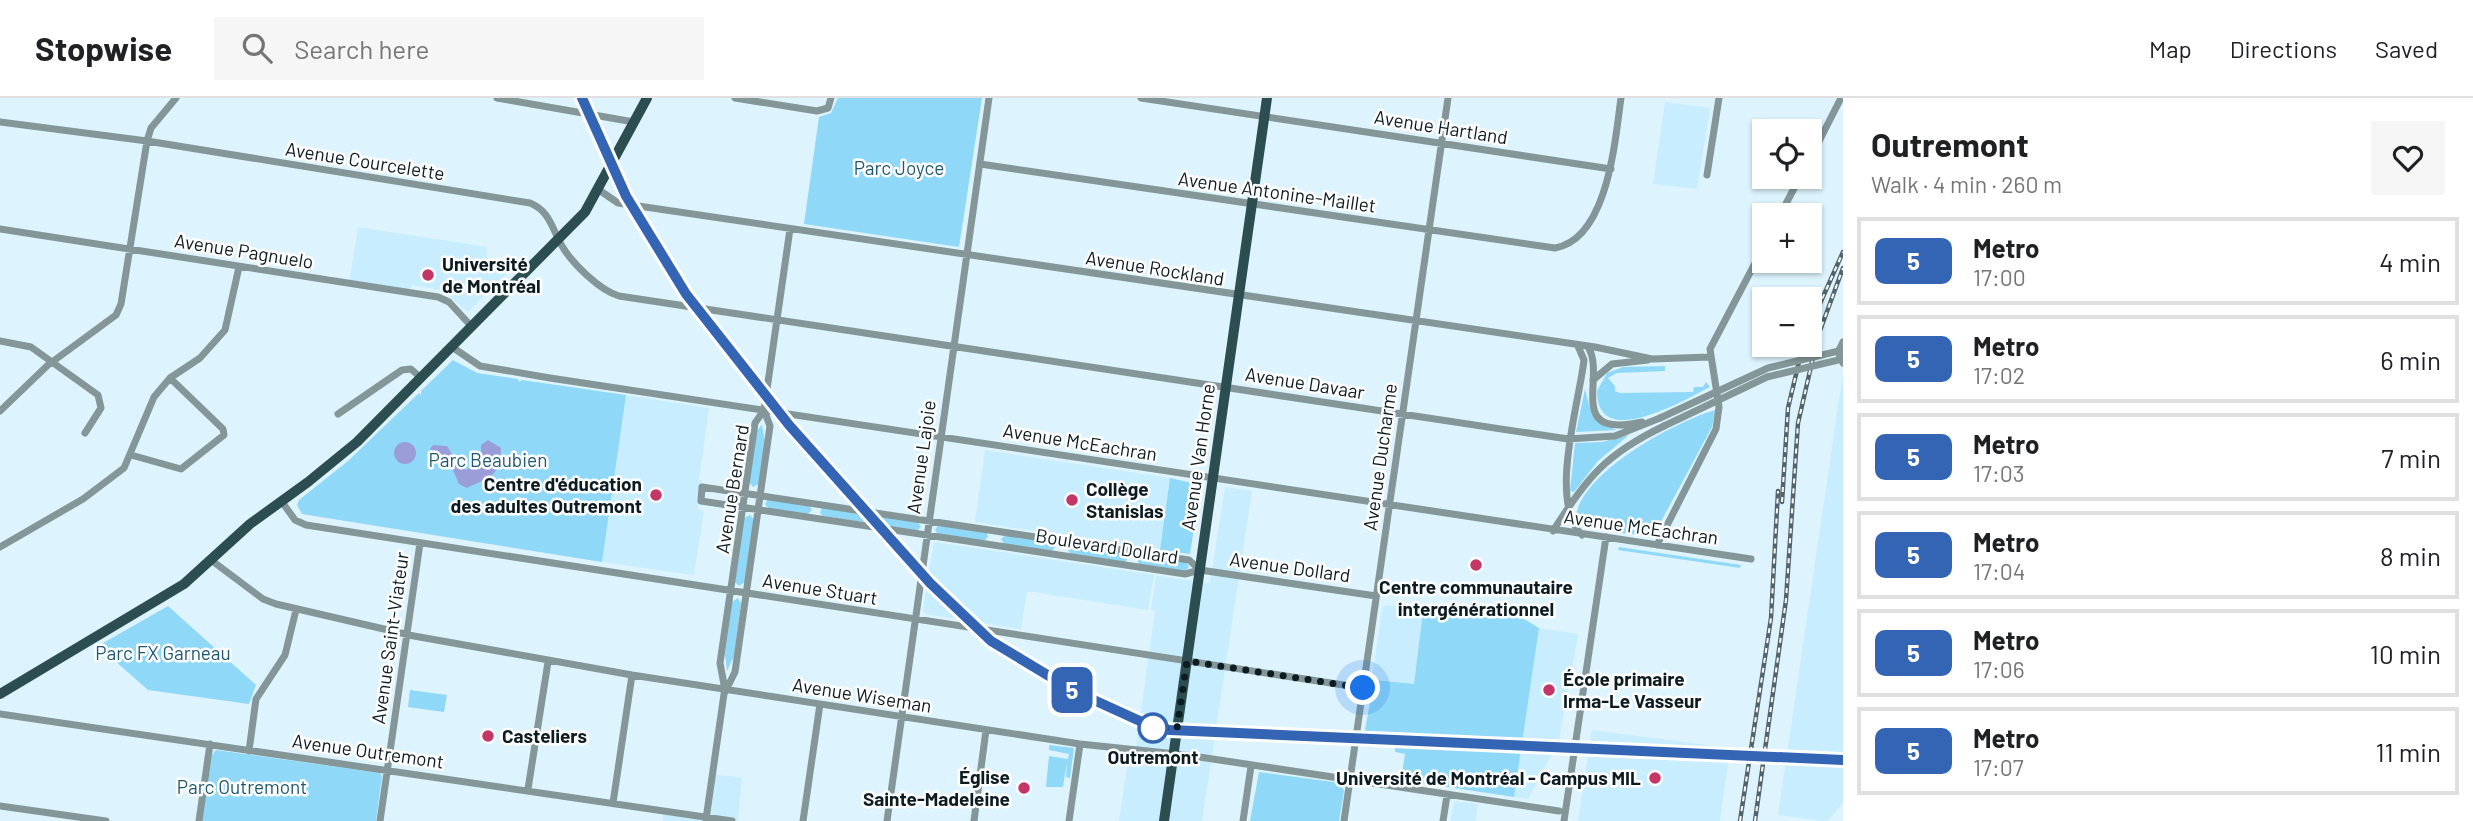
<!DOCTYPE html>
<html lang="en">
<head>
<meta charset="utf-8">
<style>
  body { margin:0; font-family:Barlow,sans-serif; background:#f6f6f6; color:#202124; height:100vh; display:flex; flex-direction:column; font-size:26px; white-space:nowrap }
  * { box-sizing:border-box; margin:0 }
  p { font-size:23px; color:#757577 }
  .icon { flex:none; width:38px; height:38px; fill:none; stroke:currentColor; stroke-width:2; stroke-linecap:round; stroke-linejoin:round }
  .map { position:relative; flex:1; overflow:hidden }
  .drawer { display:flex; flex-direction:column; background:#fff; width:630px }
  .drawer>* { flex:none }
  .badge { padding:0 14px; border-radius:10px; font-size:24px; line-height:46px }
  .controls { position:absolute; left:1752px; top:21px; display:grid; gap:14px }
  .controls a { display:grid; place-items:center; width:70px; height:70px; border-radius:0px; background:#fff; box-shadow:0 2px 5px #0004; font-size:35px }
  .you { position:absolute; width:35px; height:35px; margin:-18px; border:5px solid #fff; border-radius:50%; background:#1a73e8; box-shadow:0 0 0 10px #1a73e833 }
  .map>.badge { position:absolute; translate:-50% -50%; box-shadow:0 0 0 4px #fff }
  .round { display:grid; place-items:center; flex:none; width:74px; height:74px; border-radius:0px; background:#f6f6f6 }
  .head { display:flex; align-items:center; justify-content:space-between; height:119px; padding:0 28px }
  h1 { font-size:33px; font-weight:700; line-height:52px }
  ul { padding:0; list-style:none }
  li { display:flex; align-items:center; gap:21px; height:88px; margin:0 14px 10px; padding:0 14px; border:4px solid #e0e0e0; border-radius:0px }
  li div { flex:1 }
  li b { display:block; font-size:26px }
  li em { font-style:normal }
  li .badge { min-width:77px; font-weight:700; text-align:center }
  header { display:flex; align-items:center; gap:42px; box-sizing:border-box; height:98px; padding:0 35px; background:#fff; border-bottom:2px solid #e0e0e0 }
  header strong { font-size:33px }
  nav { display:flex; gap:38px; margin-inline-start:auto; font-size:24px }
  .search { width:490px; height:63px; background:#f6f6f6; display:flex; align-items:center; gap:18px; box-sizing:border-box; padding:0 24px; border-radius:0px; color:#757577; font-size:26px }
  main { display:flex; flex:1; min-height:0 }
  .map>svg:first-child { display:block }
  .built { fill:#c7edfe }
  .green { fill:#8fd8f8 }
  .water { fill:#9b9dd9 }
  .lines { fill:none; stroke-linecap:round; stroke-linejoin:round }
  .minor { stroke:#849697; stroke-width:7 }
  .major { stroke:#2c4e50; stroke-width:10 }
  .rail-casing { stroke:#53646c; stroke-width:4.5 }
  .rail { stroke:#fff; stroke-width:2; stroke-dasharray:5; stroke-linecap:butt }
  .minor-bridge { stroke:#849697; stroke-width:7 }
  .line-casing { stroke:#fff; stroke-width:16 }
  .line { stroke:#3465b4; stroke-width:10 }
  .walk { stroke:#0d1c22; stroke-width:7; stroke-dasharray:0 12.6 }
  .poi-dot { fill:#c33666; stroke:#fff; stroke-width:2.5 }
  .stop-dot { fill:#fff; stroke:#3465b4; stroke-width:3.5 }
  .labels { text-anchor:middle; stroke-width:5; stroke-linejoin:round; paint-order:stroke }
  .street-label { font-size:19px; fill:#0d1c22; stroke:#fff }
  .park-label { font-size:19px; fill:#1d586f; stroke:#fff }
  .poi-label { font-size:19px; font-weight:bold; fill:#0d1c22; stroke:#fff; text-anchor:start }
  .stop-label { font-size:19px; font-weight:bold; fill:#0d1c22; stroke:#fff }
</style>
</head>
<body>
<header>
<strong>Stopwise</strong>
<div class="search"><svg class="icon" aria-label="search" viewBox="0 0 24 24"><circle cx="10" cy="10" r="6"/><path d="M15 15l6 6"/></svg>Search here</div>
<nav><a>Map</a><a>Directions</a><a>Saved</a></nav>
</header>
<main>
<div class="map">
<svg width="1843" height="723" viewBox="0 0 1843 723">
  <rect width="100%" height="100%" fill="#ddf4fe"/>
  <path class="built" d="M1665,4L1710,10L1697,91L1653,86Z
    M358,129L487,149L486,165L514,168L468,214L441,192L412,187L409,195L349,186Z
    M1843,274V704L1828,723H1822L1778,717Z
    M626,297L709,310L699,382H702L698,411L704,413L694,477L602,464Z
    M985,352L1170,380L1160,452L975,424Z
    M1225,389L1252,393L1202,723H1119L1129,655L1135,656L1155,513L1151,512L1156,478L1210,485Z
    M934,444L1154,477L1148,512L1027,493L1021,531L926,516L923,512Z
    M1386,507L1423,513L1414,586L1372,582L1382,510Z
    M1539,530L1578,536L1559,643L1528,701L1514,699Z
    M1592,632L1730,650L1720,723H1578Z
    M713,676L742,680L738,723H663L664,713L706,719Z
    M1455,703L1478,706L1476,723H1450Z"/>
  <path class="green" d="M838,0H982L959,149L804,126L819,19L831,15Z
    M453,262L477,275L518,281L519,284L522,282L626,297L602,464L302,416L297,407L299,402L348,363L419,295L421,297V293Z
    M1665,268V273L1617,275L1608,280L1615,288V293L1620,295L1693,294L1694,289H1703L1706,284L1710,289C1684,302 1597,354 1597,293L1607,275L1623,269Z
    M1585,291C1591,313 1590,323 1617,332L1576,334Z
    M1715,312L1712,329L1657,431L1651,436C1634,438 1583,432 1576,418C1583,373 1675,324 1715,312Z
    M762,327L765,343L759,386L753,389L749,384L757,332Z
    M1629,337L1598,363L1574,394L1570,393L1575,345L1602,344Z
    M1170,380L1201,387L1190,456L1160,452Z
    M768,401L809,407L812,412L808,416L768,410L765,406Z
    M822,410L864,416L866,420L863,424L823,418L820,415Z
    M750,417L754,422L745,484L739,488L735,484L744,420Z
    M879,418L918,424L921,429L917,433L878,427L874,422Z
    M938,427L987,435L988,439L984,443L938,436L935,432Z
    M1006,437L1054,445L1055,449L1052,453L1004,446L1001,441Z
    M1071,447L1126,456L1128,460L1125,464L1071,457L1068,452Z
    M1619,449L1741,467L1740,470L1618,452Z
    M1140,457L1186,464L1189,469L1185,473L1139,466L1136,460Z
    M738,500L741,505L734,558L727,573L725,557L732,504Z
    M168,508L256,587L249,606L148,592L98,548Z
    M1453,511L1524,521L1539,530L1514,699L1401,682L1405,656L1395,654L1396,641L1364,638L1374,582L1414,586L1423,513L1441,516Z
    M410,592L447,597L444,614L408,609Z
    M1049,647L1074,650L1070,680L1066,679L1067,663L1063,689H1046L1049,658L1068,661L1069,656L1049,652Z
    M216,652L380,675L382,678L376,723H202L212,657Z
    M1259,674L1341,685L1344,693L1339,723H1250Z"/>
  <path class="water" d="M488,342L501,350C500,381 488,379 467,390L459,386L449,363L430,351L433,347L447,348L454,359L453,365L466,372L481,362V347Z
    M394 355a11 11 0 1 1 22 0a11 11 0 1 1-22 0Z"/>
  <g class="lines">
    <path class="minor" d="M497,0L634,24
      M735,0L817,13L828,10L831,0
      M1141,0L1611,71
      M0,24L147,43L151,30L176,0
      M1810,61L1841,0
      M980,66L1555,150C1608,141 1615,42 1621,0
      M1707,77L1719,0
      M599,92L618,105L1595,249L1652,261L1710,259
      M1780,117L1800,79
      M0,131L438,199L449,204L472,229
      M0,243L31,249L98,297L101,310L85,335
      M1843,244L1838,254L1843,265
      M1578,248L1584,262C1579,306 1548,404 1582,437
      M452,249L480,268L550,280L1751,461
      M1588,249C1607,278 1564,342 1642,324
      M1593,282L1612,266L1648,262
      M0,313L48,267L116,217L121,206L147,43L530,105C550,113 552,131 562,148C572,165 599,192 619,198L1568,341L1615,338L1660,320
      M338,316L402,272L411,271L421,280
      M131,357L181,371L224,337L223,331L170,280
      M282,404L295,422L306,427L1363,590
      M1553,433C1587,379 1606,356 1664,328
      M1657,447L1716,331L1719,309L1710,251L1764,148
      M0,449L83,401L124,370L154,299L170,280L200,260L225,232L239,169
      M211,462L263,501L276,506L414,538L632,577L1080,646L1186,657L1559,713
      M1200,472L1189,462L702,389L701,403L1185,476L1200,472L1376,498
      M725,592L720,565L755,325L764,312L790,131
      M0,616L732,723
      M249,653L256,601L285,557L296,512
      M528,691L548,564
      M613,705L632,577
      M0,708L106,723
      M706,721L724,596L735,574L770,328L764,312
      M199,723L210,646
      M380,723L420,445
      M803,723L820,606
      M887,723L989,0
      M974,723L986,632
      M1069,723L1080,646
      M1243,723L1251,668
      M1344,723L1448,0
      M1443,723L1447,697
      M1564,723L1606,439"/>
    <path class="major" d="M0,596L184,486L250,426L308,384L357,344L585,114L647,0
      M1164,723L1267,0"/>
    <g class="rail-casing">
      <path id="rail" d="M1810,228L1843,154
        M1782,404L1788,310L1803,247
        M1740,723L1771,520L1778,393
        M1755,723L1786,502L1798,325L1818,238L1843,170"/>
    </g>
    <use href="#rail" class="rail"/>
    <path class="minor-bridge" d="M1660,320L1768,270L1843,252
      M1664,328L1767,279L1843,261"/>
  </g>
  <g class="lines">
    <g class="line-casing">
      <path id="line" d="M582,0L626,98L686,196L789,327L930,485L991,543L1074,593L1153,629L1170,632L1843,662"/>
    </g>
    <use href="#line" class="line"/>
    <path class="walk" d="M1153,630H1177L1187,563L1363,590"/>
  </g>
  <g class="poi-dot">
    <circle cx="428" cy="177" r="7"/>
    <circle cx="656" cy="397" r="7"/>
    <circle cx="1072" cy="402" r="7"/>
    <circle cx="1476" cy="467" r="7"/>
    <circle cx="1549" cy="592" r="7"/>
    <circle cx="488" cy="638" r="7"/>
    <circle cx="1655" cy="680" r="7"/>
    <circle cx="1024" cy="690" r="7"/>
  </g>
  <circle class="stop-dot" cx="1153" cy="630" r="14"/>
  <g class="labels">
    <g class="street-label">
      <text transform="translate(1441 29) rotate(9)" y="7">Avenue Hartland</text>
      <text transform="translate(365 63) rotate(9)" y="7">Avenue Courcelette</text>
      <text transform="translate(1277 94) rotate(8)" y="7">Avenue Antonine-Maillet</text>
      <text transform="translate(244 153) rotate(9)" y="7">Avenue Pagnuelo</text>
      <text transform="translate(1155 170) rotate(9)" y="7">Avenue Rockland</text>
      <text transform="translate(1305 285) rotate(9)" y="7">Avenue Davaar</text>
      <text transform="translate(1080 344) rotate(9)" y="7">Avenue McEachran</text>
      <text transform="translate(921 359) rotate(-82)" y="7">Avenue Lajoie</text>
      <text transform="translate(1198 359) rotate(-82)" y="7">Avenue Van Horne</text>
      <text transform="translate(1380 359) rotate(-82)" y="7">Avenue Ducharme</text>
      <text transform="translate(732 391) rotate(-81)" y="7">Avenue Bernard</text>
      <text transform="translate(1641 429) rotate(8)" y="7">Avenue McEachran</text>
      <text transform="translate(1107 448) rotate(9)" y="7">Boulevard Dollard</text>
      <text transform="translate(1290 469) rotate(8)" y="7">Avenue Dollard</text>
      <text transform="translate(820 491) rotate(9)" y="7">Avenue Stuart</text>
      <text transform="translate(390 540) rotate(-82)" y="7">Avenue Saint-Viateur</text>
      <text transform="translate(862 597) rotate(9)" y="7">Avenue Wiseman</text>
      <text transform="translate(368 653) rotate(8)" y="7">Avenue Outremont</text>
    </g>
    <g class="park-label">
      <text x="899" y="77">Parc Joyce</text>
      <text x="488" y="369">Parc Beaubien</text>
      <text x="163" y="562">Parc FX Garneau</text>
      <text x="242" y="696">Parc Outremont</text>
    </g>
    <g class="poi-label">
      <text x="442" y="173">Université<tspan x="442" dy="22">de Montréal</tspan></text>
      <text x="642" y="393" text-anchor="end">Centre d'éducation<tspan x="642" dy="22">des adultes Outremont</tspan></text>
      <text x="1086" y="398">Collège<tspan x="1086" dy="22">Stanislas</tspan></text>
      <text x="1476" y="496" text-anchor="middle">Centre communautaire<tspan x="1476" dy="22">intergénérationnel</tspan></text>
      <text x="1563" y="588">École primaire<tspan x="1563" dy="22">Irma-Le Vasseur</tspan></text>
      <text x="502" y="645">Casteliers</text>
      <text x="1010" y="686" text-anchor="end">Église<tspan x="1010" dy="22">Sainte-Madeleine</tspan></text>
      <text x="1641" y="687" text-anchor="end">Université de Montréal - Campus MIL</text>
    </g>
    <g class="stop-label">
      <text x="1153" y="666">Outremont</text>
    </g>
  </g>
</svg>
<div class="controls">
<a><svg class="icon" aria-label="locate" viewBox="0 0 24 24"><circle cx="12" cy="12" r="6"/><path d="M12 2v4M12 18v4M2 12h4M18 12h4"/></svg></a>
<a>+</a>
<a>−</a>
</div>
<div class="you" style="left:1363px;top:590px"></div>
<b class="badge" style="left:1072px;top:592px;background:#3465b4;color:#fff">5</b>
</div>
<section class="drawer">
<div class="head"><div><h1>Outremont</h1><p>Walk · 4 min · 260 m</p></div><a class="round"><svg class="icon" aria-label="heart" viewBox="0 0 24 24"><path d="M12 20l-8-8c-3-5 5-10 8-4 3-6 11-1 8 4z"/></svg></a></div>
<ul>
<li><span class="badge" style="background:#3465b4;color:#fff">5</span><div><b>Metro</b><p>17:00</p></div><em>4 min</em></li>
<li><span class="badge" style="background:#3465b4;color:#fff">5</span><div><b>Metro</b><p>17:02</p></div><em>6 min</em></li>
<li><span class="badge" style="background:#3465b4;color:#fff">5</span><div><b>Metro</b><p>17:03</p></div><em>7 min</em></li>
<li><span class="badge" style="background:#3465b4;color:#fff">5</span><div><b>Metro</b><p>17:04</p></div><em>8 min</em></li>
<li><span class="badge" style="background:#3465b4;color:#fff">5</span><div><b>Metro</b><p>17:06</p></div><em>10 min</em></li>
<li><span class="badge" style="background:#3465b4;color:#fff">5</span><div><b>Metro</b><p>17:07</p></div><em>11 min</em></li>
</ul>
</section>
</main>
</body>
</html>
